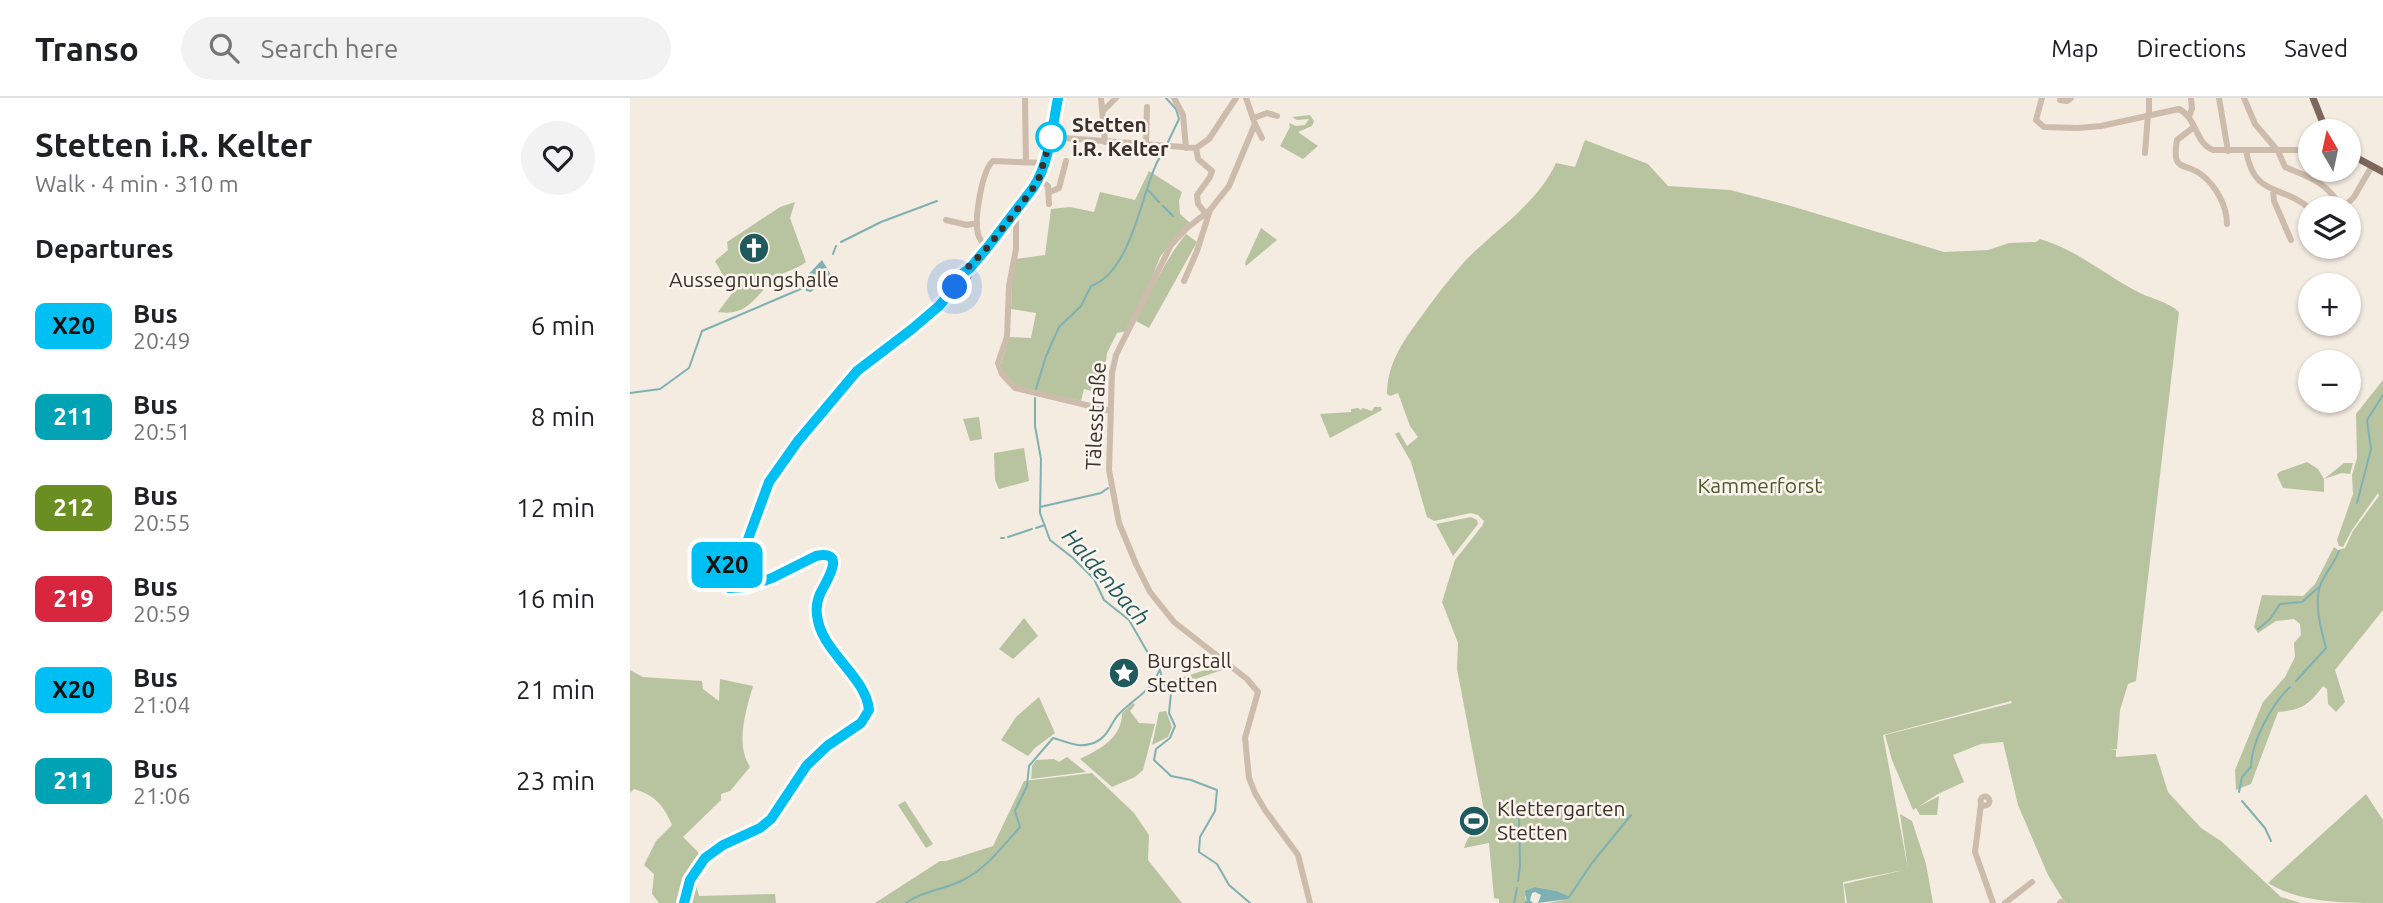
<!DOCTYPE html>
<html lang="en">
<head>
<meta charset="utf-8">
<style>
  body { margin:0; font-family:Ubuntu,sans-serif; background:#f2f2f2; color:#202124; height:100vh; display:flex; flex-direction:column; font-size:26px; white-space:nowrap }
  * { box-sizing:border-box; margin:0 }
  p { font-size:23px; color:#757577 }
  .icon { flex:none; width:38px; height:38px; fill:none; stroke:currentColor; stroke-width:2; stroke-linecap:round; stroke-linejoin:round }
  .map { position:relative; flex:1; overflow:hidden }
  .drawer { display:flex; flex-direction:column; background:#fff; width:630px }
  .drawer>* { flex:none }
  .badge { padding:0 14px; border-radius:10px; font-size:24px; line-height:46px }
  .needle { width:46px; rotate:351deg }
  .controls { position:absolute; left:1668px; top:21px; display:grid; gap:14px }
  .controls a { display:grid; place-items:center; width:63px; height:63px; border-radius:50%; background:#fff; box-shadow:0 2px 5px #0004; font-size:35px }
  .you { position:absolute; width:35px; height:35px; margin:-18px; border:5px solid #fff; border-radius:50%; background:#1a73e8; box-shadow:0 0 0 10px #1a73e833 }
  .map>.badge { position:absolute; translate:-50% -50%; box-shadow:0 0 0 4px #fff }
  h2 { padding:0 35px; font-size:26px; line-height:63px }
  .round { display:grid; place-items:center; flex:none; width:74px; height:74px; border-radius:37px; background:#f2f2f2 }
  .headline { display:flex; align-items:center; justify-content:space-between; height:119px; padding:0 35px }
  h1 { font-size:33px; font-weight:700; line-height:52px }
  ul { padding:0; list-style:none }
  li { display:flex; align-items:center; gap:21px; height:91px; padding:0 35px }
  li div { flex:1 }
  li b { display:block; font-size:26px }
  li em { font-style:normal }
  li .badge { min-width:77px; font-weight:700; text-align:center }
  header { display:flex; align-items:center; gap:42px; box-sizing:border-box; height:98px; padding:0 35px; background:#fff; border-bottom:2px solid #e0e0e0 }
  header strong { font-size:33px }
  nav { display:flex; gap:38px; margin-inline-start:auto; font-size:24px }
  .search { width:490px; height:63px; background:#f2f2f2; display:flex; align-items:center; gap:18px; box-sizing:border-box; padding:0 24px; border-radius:38px; color:#757577; font-size:26px }
  main { display:flex; flex:1; min-height:0 }
  .map>svg:first-child { display:block }
  .green { fill:#b8c4a0 }
  .water { fill:#7fb0b2 }
  .lines { fill:none; stroke-linecap:round; stroke-linejoin:round }
  .stream { stroke:#7fb0b2; stroke-width:2 }
  .minor { stroke:#cdbbac; stroke-width:6 }
  .major { stroke:#7d675c; stroke-width:7 }
  .line-casing { stroke:#fff; stroke-width:16 }
  .line { stroke:#00bff3; stroke-width:10 }
  .walk { stroke:#3b302b; stroke-width:7; stroke-dasharray:0 12.6 }
  .stop-dot { fill:#fff; stroke:#00bff3; stroke-width:3.5 }
  .labels { text-anchor:middle; stroke-width:5; stroke-linejoin:round; paint-order:stroke }
  .stop-label { font-size:21px; font-weight:bold; fill:#3b302b; stroke:#fbf5ee; text-anchor:start }
  .poi-label { font-size:21px; fill:#3b302b; stroke:#fbf5ee; text-anchor:start }
  .street-label { font-size:21px; fill:#3b302b; stroke:#fbf5ee }
  .park-label { font-size:21px; fill:#4a5a2e; stroke:#fbf5ee }
  .water-label { font-size:23px; font-style:italic; fill:#1f5a5e; stroke:#fbf5ee }
</style>
</head>
<body>
<header>
<strong>Transo</strong>
<div class="search"><svg class="icon" aria-label="search" viewBox="0 0 24 24"><circle cx="10" cy="10" r="6"/><path d="M15 15l6 6"/></svg>Search here</div>
<nav><a>Map</a><a>Directions</a><a>Saved</a></nav>
</header>
<main>
<section class="drawer">
<div class="headline"><div><h1>Stetten i.R. Kelter</h1><p>Walk · 4 min · 310 m</p></div><a class="round"><svg class="icon" aria-label="heart" viewBox="0 0 24 24"><path d="M12 20l-8-8c-3-5 5-10 8-4 3-6 11-1 8 4z"/></svg></a></div>
<h2>Departures</h2>
<ul>
<li><span class="badge" style="background:#00bff3;color:#111">X20</span><div><b>Bus</b><p>20:49</p></div><em>6 min</em></li>
<li><span class="badge" style="background:#00a3b4;color:#fff">211</span><div><b>Bus</b><p>20:51</p></div><em>8 min</em></li>
<li><span class="badge" style="background:#6b8e23;color:#fff">212</span><div><b>Bus</b><p>20:55</p></div><em>12 min</em></li>
<li><span class="badge" style="background:#d7263d;color:#fff">219</span><div><b>Bus</b><p>20:59</p></div><em>16 min</em></li>
<li><span class="badge" style="background:#00bff3;color:#111">X20</span><div><b>Bus</b><p>21:04</p></div><em>21 min</em></li>
<li><span class="badge" style="background:#00a3b4;color:#fff">211</span><div><b>Bus</b><p>21:06</p></div><em>23 min</em></li>
</ul>
</section>
<div class="map">
<svg width="1753" height="805" viewBox="0 0 1753 805">
  <rect width="100%" height="100%" fill="#f4ebe1"/>
  <path class="green" d="M680,17L684,23L682,28L668,34L688,48L673,61L650,48L660,29L659,25L666,28L675,27L679,21L667,22L662,19Z
    M955,42L1018,66L1038,88L1100,92L1161,108L1314,154L1358,152L1379,145L1406,144L1410,141C1448,152 1476,178 1510,195C1522,201 1539,204 1549,214L1506,583L1498,586L1490,612L1487,651L1480,652H1486V659L1526,656L1538,694L1571,730L1591,743L1651,799L1671,805H1435L1418,777L1388,707L1373,644L1351,646L1323,657L1334,684L1308,696L1288,709L1309,698L1307,717H1290L1286,710L1283,712L1262,662L1255,637L1382,605L1381,603L1253,637L1278,771L1270,716L1282,723L1296,766L1303,805H1217L1214,786L1274,772L1213,784L1215,805H919L933,802L939,798L927,793L905,789L895,799L897,805H869V801L864,800L859,745L834,750C840,731 851,734 855,718L827,571L828,545L812,504L825,462L852,428L854,423L848,417L841,415L804,423L797,419L781,364L765,336L769,334L777,348L788,339L780,328L768,295L760,298L757,296C757,267 772,245 788,223C803,202 818,182 835,163C866,131 907,106 926,65L945,69Z
    M519,73L552,94L549,103L550,116L560,125L546,138L530,159L521,182L497,233L487,235L477,255L472,296L454,291L451,303L386,288L373,275L371,266L379,239L401,240L406,215L381,211L382,183L386,161L415,157L421,111L440,109L464,114L470,94L505,102Z
    M165,104L160,120L176,164C167,171 156,173 147,179C125,196 120,219 88,214L106,190L94,179L85,163L98,152L97,144L150,109Z
    M631,130L647,142L616,168L615,165Z
    M556,136L567,144L519,230L506,223C521,193 535,162 556,136Z
    M1753,282V512L1705,572L1715,604L1706,614L1698,606L1697,591L1693,588C1679,607 1672,612 1648,614L1621,686L1606,692L1605,672L1633,604L1655,579L1665,559L1664,545L1671,537L1670,526L1664,521L1646,523L1628,535L1624,529L1632,497L1673,498L1685,486L1704,449L1708,452L1715,450L1723,433L1749,398L1748,395L1722,432L1713,449L1709,448L1707,442L1723,396L1722,377L1727,360L1726,316Z
    M744,309H751L752,312L700,340L690,316L721,314V311L728,310L731,312L733,310L742,313Z
    M349,319L352,341L340,343L333,321Z
    M394,350L399,383L369,391L365,382L364,355Z
    M1677,364L1688,371L1694,381L1714,365H1723L1720,376L1712,375L1694,381V394L1653,390L1647,377L1649,374Z
    M841,419L847,422L848,426L823,458L806,426Z
    M394,520L408,538L383,561L369,551Z
    M597,565L601,569L539,590L535,585Z
    M0,572L13,579L72,583L73,591L89,603L90,581L123,588C116,613 105,645 120,669L100,693L91,696V702L53,739L71,757L60,774L50,805H29L22,796L24,776L14,767L26,743L42,727C34,708 25,697 4,691L0,695Z
    M409,599L425,635L405,650L398,658L371,642L386,619Z
    M503,605L505,607L500,613L509,625L525,626L513,672L505,679L482,689L450,661C470,651 492,640 492,615Z
    M536,613L542,629L538,639L522,647L529,614Z
    M233,616L234,618L175,666L164,681L143,715L135,724L78,753L77,751L136,719L170,667L191,647L220,629Z
    M437,659L456,674L401,681L402,668L406,662L424,661L429,664Z
    M462,675L504,715L519,737L518,762L552,805H245L310,763H316L363,748L394,683Z
    M1736,696L1753,722V805C1712,805 1671,805 1638,785Z
    M275,703L303,746L296,750L268,707Z
    M65,783L69,798L145,796L146,805H58Z"/>
  <path class="water" d="M192,162L201,177L193,191L186,189L181,194L176,193L173,182Z
    M905,789L927,793L939,798V801L908,805L911,797L905,794L902,795L900,802L903,805H897L895,793Z"/>
  <g class="lines">
    <path class="stream" d="M536,0L546,11L549,21L538,44
      M518,92L529,104
      M533,108L543,118
      M211,144L251,124L307,103
      M203,156L206,148
      M406,291L416,258L429,229L451,208L461,188C500,174 510,103 525,69C527,62 533,56 536,49
      M0,295L30,291L59,270L72,233L173,190
      M405,300V328L411,361L410,415L420,442L443,460L464,481L474,502L499,522L522,562L529,569L534,586L541,595L539,615L545,628L540,640L526,651L524,662L541,678L561,682L587,692L585,713L570,739L569,754L587,766L599,787L620,805
      M1727,405L1741,351L1737,322L1753,297
      M410,409L471,395L478,390
      M406,430L415,427
      M378,439L402,431
      M371,440H374
      M1628,531L1640,521L1650,506L1672,504L1689,489
      M1666,583L1696,550C1691,532 1684,506 1690,488C1694,476 1704,466 1709,453
      M1609,694L1612,679L1621,669C1621,644 1642,606 1660,589
      M1612,703L1635,730L1641,743
      M888,783L890,768L889,717
      M939,799L962,765L1001,717
      M896,804H897
      M276,805C294,792 314,792 333,782C356,771 373,748 390,729L385,713L397,688L399,668L423,640C435,643 448,650 460,646C465,645 470,642 474,638C480,632 483,622 489,616C503,601 522,593 529,573
      M884,805L887,790"/>
    <path class="minor" d="M395,0L396,65
      M471,0L475,44
      M544,0L553,17L556,50
      M616,0L625,26L599,88L580,112L557,130L541,147L486,257L482,275L479,372L489,425L506,466L520,494L544,524L617,581L628,594L615,640L619,680L625,695L635,712L668,757L680,805
      M1412,0L1406,22L1414,29L1448,30L1471,28L1549,11C1567,20 1565,45 1583,52H1680
      M1589,0L1598,53
      M1614,0L1625,26L1648,53L1655,69C1682,80 1696,84 1712,110
      M1430,2L1437,3L1441,0
      M473,13L486,0
      M1519,17V0
      M1559,18L1562,11L1561,0
      M624,20L637,15L647,18
      M625,26L632,40
      M1564,29L1547,42C1541,76 1555,63 1572,77C1586,88 1597,108 1597,126
      M421,39L566,50L579,41L606,0
      M516,47L517,9
      M566,50L568,61L582,73L580,79L567,97L568,106L576,116
      M1616,53C1625,101 1651,85 1680,111
      M1515,55L1518,17
      M409,81L418,88L419,106
      M1643,91L1644,103L1661,142
      M420,94L429,90L436,63
      M1713,110L1724,99L1742,68
      M384,116L386,124V151L379,188L377,239L368,265L372,276L385,290L481,313
      M316,122L337,127L347,125
      M1711,149L1716,150
      M357,151C354,146 349,141 348,136C344,121 352,72 363,63L414,65
      M554,183L567,153L580,112
      M1350.5 703a4.5 4.5 0 1 1 9 0a4.5 4.5 0 1 1-9 0Z
      M1351,706L1345,754L1363,805
      M1375,805L1402,784
      M1430,805L1431,804"/>
    <path class="major" d="M1683,0L1693,25L1699,33
      M1718,53L1729,61L1753,74
      M325,189C330,174 348,161 359,148C375,128 400,102 410,79C420,54 423,26 428,0
      M54,805L60,782L75,760L93,747L130,730L141,721L177,667L197,648L231,625L239,612C236,578 190,552 187,517C186,510 187,502 190,496C195,485 219,450 186,458L149,477L116,489L99,490L91,483L92,473L110,455L117,444L139,384L168,343L227,273L298,218L325,189L332,185L339,177L340,170"/>
  </g>
  <g class="lines">
    <g class="line-casing">
      <path id="line" d="M54,805L60,782L75,760L93,747L130,730L141,721L177,667L197,648L231,625L239,612C236,578 190,553 187,517C186,510 187,503 190,496C195,485 219,451 186,458L142,480L116,489L99,490L91,483L92,473L110,455L117,444L139,384L168,343L227,273L282,231L309,208L325,189L329,178L340,170L357,150L403,90C420,64 422,30 428,0"/>
    </g>
    <use href="#line" class="line"/>
    <path class="walk" d="M325,189C330,173 345,164 356,151C372,131 388,111 403,90L409,80L421,39"/>
  </g>
  <defs>
    <g id="church-disc" transform="scale(1.575)"><circle r="9.5" fill="#1f5a5e" stroke="#fbf5ee"/><path d="M-1.2-6h2.4v3.5h3.3v2.4h-3.3V6h-2.4V-.1h-3.3v-2.4h3.3Z" fill="#fff"/></g>
    <g id="sight-disc" transform="scale(1.575)"><circle r="9.5" fill="#1f5a5e" stroke="#fbf5ee"/><path d="M0-6L1.8-2.2L6-1.7L2.9 1.2L3.7 5.4L0 3.3L-3.7 5.4L-2.9 1.2L-6-1.7L-1.8-2.2Z" fill="#fff"/></g>
    <g id="stadium-disc" transform="scale(1.575)"><circle r="9.5" fill="#1f5a5e" stroke="#fbf5ee"/><path d="M0-5a6.5 5 0 1 0 0 10a6.5 5 0 1 0 0-10ZM-3.5-1.8h7v3.6h-7Z" fill="#fff"/></g>
  </defs>
  <g fill-rule="evenodd">
    <use href="#church-disc" x="124" y="150"/>
    <use href="#sight-disc" x="494" y="575"/>
    <use href="#stadium-disc" x="844" y="723"/>
  </g>
  <circle class="stop-dot" cx="421" cy="39" r="14"/>
  <g class="labels">
    <g class="stop-label">
      <text x="442" y="34">Stetten<tspan x="442" dy="24">i.R. Kelter</tspan></text>
    </g>
    <g class="poi-label">
      <text x="124" y="189" text-anchor="middle">Aussegnungshalle</text>
      <text x="517" y="570">Burgstall<tspan x="517" dy="24">Stetten</tspan></text>
      <text x="867" y="718">Klettergarten<tspan x="867" dy="24">Stetten</tspan></text>
    </g>
    <g class="street-label">
      <text transform="translate(466 318) rotate(-87)" y="7">Tälesstraße</text>
    </g>
    <g class="park-label">
      <text x="1130" y="395">Kammerforst</text>
    </g>
    <g class="water-label">
      <text transform="translate(476 479) rotate(49)" y="8">Haldenbach</text>
    </g>
  </g>
</svg>
<div class="controls">
<a><svg class="needle" viewBox="-14 -14 28 28"><path d="M0-13l5 13h-10z" fill="#e53935"/><path d="M0 13l5-13h-10z" fill="#757577"/></svg></a>
<a><svg class="icon" aria-label="layers" viewBox="0 0 24 24"><path d="M12 4l9 5-9 5-9-5zM3 14l9 5 9-5"/></svg></a>
<a>+</a>
<a>−</a>
</div>
<div class="you" style="left:325px;top:189px"></div>
<b class="badge" style="left:97px;top:467px;background:#00bff3;color:#111">X20</b>
</div>
</main>
</body>
</html>
